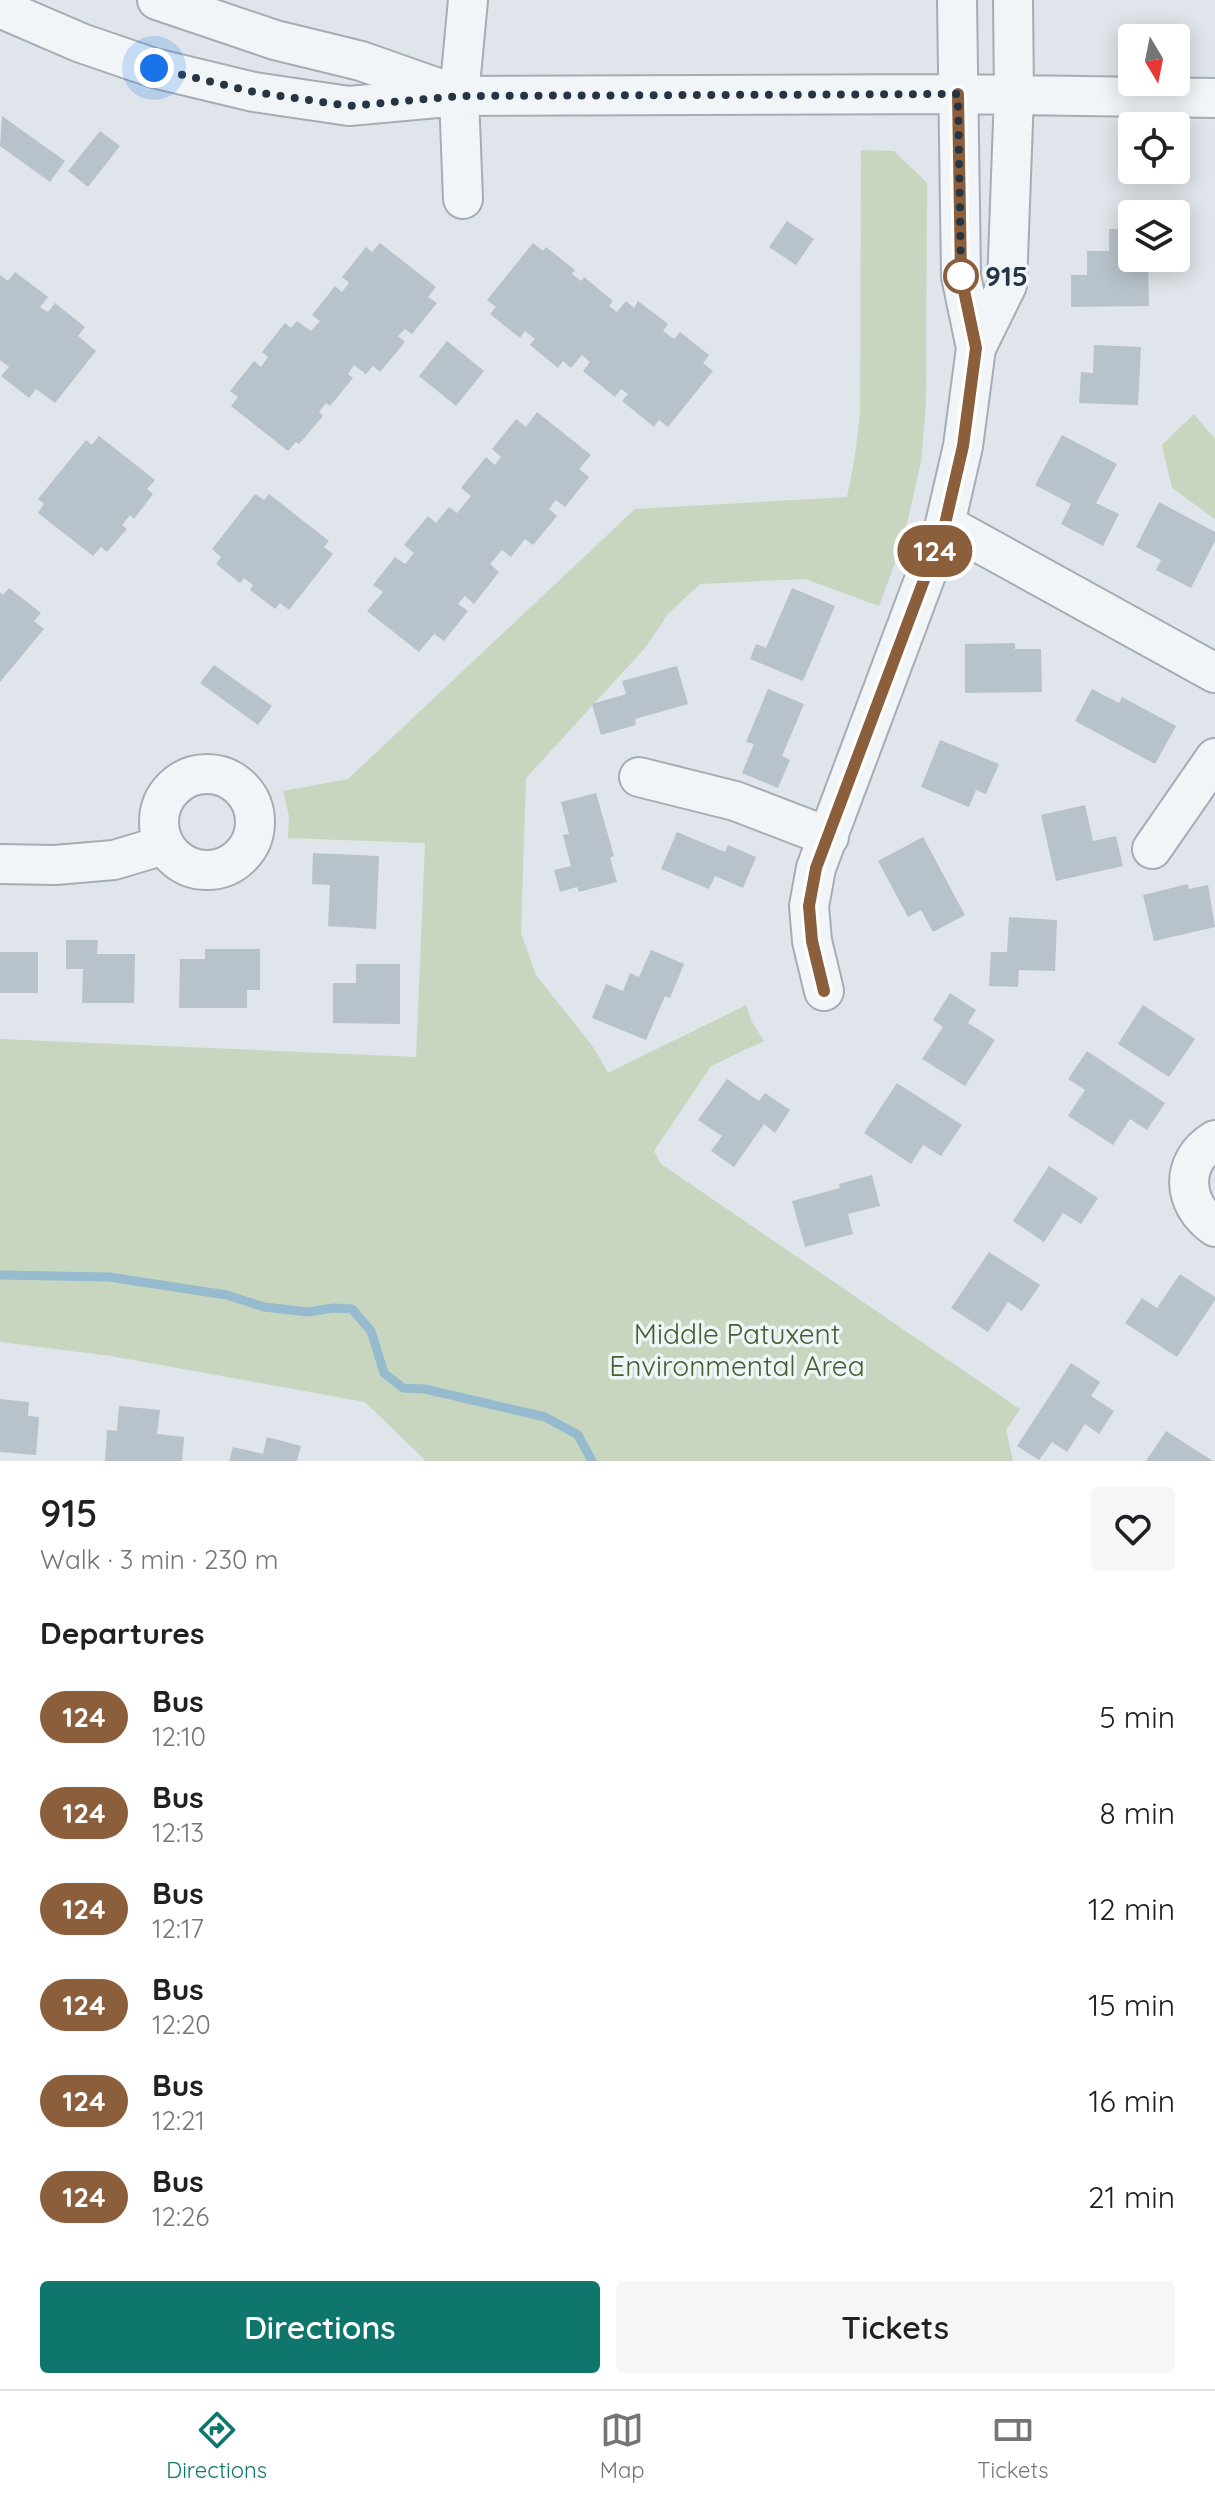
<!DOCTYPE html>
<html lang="en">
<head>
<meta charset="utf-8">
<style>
  body { margin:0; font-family:Quicksand,sans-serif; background:#f6f6f6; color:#202124; height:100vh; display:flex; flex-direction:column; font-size:30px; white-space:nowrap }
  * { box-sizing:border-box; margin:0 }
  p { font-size:26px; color:#757577 }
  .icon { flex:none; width:44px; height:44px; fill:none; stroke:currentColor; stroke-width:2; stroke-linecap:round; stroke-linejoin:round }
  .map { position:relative; height:1461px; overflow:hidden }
  .drawer { display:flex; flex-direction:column; background:#fff; flex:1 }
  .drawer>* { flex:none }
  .badge { padding:0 16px; border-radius:26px; font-size:28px; line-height:52px }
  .needle { width:52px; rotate:170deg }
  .tools { position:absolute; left:1118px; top:24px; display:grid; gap:16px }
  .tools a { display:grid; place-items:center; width:72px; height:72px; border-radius:8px; background:#fff; box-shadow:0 4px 20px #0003; font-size:40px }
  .you { position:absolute; width:40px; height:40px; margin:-20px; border:6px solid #fff; border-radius:50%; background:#1a73e8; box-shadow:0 0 0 12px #1a73e833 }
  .map>.badge { position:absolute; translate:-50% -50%; box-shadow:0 0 0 4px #fff }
  h2 { padding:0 40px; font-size:30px; line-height:72px }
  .round { display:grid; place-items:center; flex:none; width:84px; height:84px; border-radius:8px; background:#f6f6f6 }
  .headline { display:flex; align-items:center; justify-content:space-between; height:136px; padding:0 40px }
  h1 { font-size:38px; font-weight:600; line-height:60px }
  .action { display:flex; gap:16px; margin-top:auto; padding:16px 40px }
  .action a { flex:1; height:92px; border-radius:8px; background:#0f766e; color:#fff; font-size:32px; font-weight:600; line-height:92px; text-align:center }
  .action a+a { background:#f6f6f6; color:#202124 }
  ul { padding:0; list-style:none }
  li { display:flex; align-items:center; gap:24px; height:96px; padding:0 40px }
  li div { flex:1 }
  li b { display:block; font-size:30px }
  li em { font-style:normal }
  li .badge { min-width:88px; font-weight:700; text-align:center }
  .dock { display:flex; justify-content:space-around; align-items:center; height:112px; border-top:2px solid #e0e0e0; background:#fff; font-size:22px; color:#757577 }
  .dock a { display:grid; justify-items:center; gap:4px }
  .dock .selected { color:#0f766e }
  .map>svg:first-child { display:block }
  .green { fill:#c8d5bf }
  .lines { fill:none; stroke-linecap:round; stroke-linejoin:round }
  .stream { stroke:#96bace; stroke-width:9 }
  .building { fill:#b8c2ca }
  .minor-casing { stroke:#a4adb5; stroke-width:42 }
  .minor { stroke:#f2f5f8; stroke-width:38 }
  .line-casing { stroke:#fff; stroke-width:18 }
  .line { stroke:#8b5e3c; stroke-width:12 }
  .walk { stroke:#263543; stroke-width:8; stroke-dasharray:0 14.4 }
  .stop-dot { fill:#fff; stroke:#8b5e3c; stroke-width:4 }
  .labels { text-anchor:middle; stroke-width:7; stroke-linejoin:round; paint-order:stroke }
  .stop-label { font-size:28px; font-weight:bold; fill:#263543; stroke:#eff4f7; text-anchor:start }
  .park-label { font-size:28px; fill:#426031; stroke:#eff4f7 }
</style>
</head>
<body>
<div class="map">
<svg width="1215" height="1461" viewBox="0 0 1215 1461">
  <rect width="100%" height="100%" fill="#dfe5ea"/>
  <path class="green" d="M861,150L894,151L927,183L926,404L921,462L903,541L879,606L805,579L700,584L668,614L645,648L526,778L521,933L536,975L594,1048L608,1073L746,1005L752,1022L764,1041L711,1066L654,1151L661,1164L1020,1409L1006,1430L1013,1461H426L365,1402L111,1356L0,1342V1039L416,1057L425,843L288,838L289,816L283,791L348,779L635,509L847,497L855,456L860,412Z
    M1194,414L1215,439V519L1172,488L1162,445Z"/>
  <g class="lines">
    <path class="stream" d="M0,1275L109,1277L227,1295L264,1307L308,1312L333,1308L352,1309L371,1331L384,1373L403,1388L425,1389L545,1417L578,1435L592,1461"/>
  </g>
  <path class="building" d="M2,116L65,161L50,182L0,146Z
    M100,131L120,146L88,187L68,171Z
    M787,221L814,239L796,265L769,247Z
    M1109,229H1132V258H1148L1149,306L1071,307V275H1087V251H1109Z
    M380,243L436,287L428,297L437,303L412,334L405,329L398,336L405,342L380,372L373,366L366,374L354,365L348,374L353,378L330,406L326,403L319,412L323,416L299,444L296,442L288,451L231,406L238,397L230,391L254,361L261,367L268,357L262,352L285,323L291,328L297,321L311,331L320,321L312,315L335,286L342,292L349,283L342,277L366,247L372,252Z
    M533,243L543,251L546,247L575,270L572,274L581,281L584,277L613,301L609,306L617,312L626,301L634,308L638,301L668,324L663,331L674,339L680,332L709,355L703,363L713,371L668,427L659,420L654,427L622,401L628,394L621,389L615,397L583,371L590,362L582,355L571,368L563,361L558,368L530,345L535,339L525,331L520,338L490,314L496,307L487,300Z
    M15,272L48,297L40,307L48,312L55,303L85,327L78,336L96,351L55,403L36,389L29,398L1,376L9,367L0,360V275L8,281Z
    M447,341L484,371L456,406L419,376Z
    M1094,345L1141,347L1138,405L1079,403L1081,372L1093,373Z
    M537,412L591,455L579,469L589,477L565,507L556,500L549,509L557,516L533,545L525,539L511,557L502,550L490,564L499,572L474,604L465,596L458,604L468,611L444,641L434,634L419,652L367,611L383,592L373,585L395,557L405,564L414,553L404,545L428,516L436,523L449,507L457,513L471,496L461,488L486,457L495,465L501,457L492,449L516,419L526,427Z
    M1062,435L1117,464L1096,503L1119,514L1103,546L1061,524L1071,504L1035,485Z
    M99,436L155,480L147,489L153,494L134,519L130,515L122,525L127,529L107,552L101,547L93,556L38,513L44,504L38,499L86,440L92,445Z
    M255,494L264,500L269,494L329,541L324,547L333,554L289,610L280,603L275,609L250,590L253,585L244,578L240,583L216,564L221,557L212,549Z
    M1159,502L1215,532V541L1191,588L1156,570L1161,560L1136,547Z
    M9,588L41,613L34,621L44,629L0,682V592L3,595Z
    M792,588L835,606L803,681L750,659L756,644L766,648Z
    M1015,643V649H1041L1042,692L965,693V644Z
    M214,665L272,706L258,725L200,683Z
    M677,666L688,704L635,719L636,725L601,735L592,704L626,694L622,681Z
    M768,689L804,704L782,756L790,760L778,788L742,773L754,744L746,742Z
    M1092,689L1119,703L1122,697L1176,726L1155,764L1075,721Z
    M940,740L999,764L986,794L976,790L969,807L921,787Z
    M596,793L614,856L610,858L617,882L579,892L577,887L560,892L554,870L571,866L563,835L569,834L561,802Z
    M1085,805L1093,841L1116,836L1123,866L1056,881L1041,815Z
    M677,832L725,852L728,845L756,857L743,888L715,876L709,889L661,869Z
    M923,837L965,915L933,932L921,910L908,917L878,861Z
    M313,853L379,856L376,929L328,926L330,885L312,884Z
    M1188,884L1189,889L1208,885L1215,927L1154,941L1143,895Z
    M1009,917L1057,920L1055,971L1019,970L1018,987L989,986L991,952H1007Z
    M66,940H98L97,954H135L134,1003H82L83,969H66Z
    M205,949H260V990H247V1008H179L180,959H205Z
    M651,950L684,964L670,998L665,996L646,1040L592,1018L606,984L623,991L630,973L639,977Z
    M0,952H38V993H0Z
    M356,964H400V1024L333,1023V983H356Z
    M950,993L976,1010L968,1023L995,1040L965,1086L922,1059L943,1027L933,1020Z
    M1143,1005L1195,1039L1169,1077L1118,1044Z
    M1087,1051L1165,1103L1147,1130L1130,1119L1113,1145L1068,1116L1085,1090L1068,1079Z
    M727,1079L759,1101L765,1093L790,1110L775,1133L764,1124L734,1167L711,1151L722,1136L698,1120Z
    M897,1083L962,1125L941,1156L923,1145L911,1164L864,1133Z
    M1049,1166L1098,1198L1081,1224L1063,1213L1044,1242L1013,1221Z
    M872,1175L880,1206L848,1214L853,1234L805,1247L792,1201L840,1188L839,1184Z
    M989,1252L1040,1285L1022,1311L1008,1302L988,1332L951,1308Z
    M1180,1274L1215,1297V1300L1177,1357L1125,1323L1142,1298L1157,1308Z
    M1071,1363L1100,1382L1091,1396L1114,1411L1099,1434L1085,1424L1067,1452L1052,1442L1039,1460L1017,1446Z
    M0,1399L29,1402L28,1416L39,1417L36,1455L0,1452Z
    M119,1406L160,1410L157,1434L184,1437L182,1461H105L107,1430L117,1431Z
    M1166,1431L1213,1461H1146Z
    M267,1437L301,1446L297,1461H229L233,1447L263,1454Z"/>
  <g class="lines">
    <g class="minor-casing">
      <path id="minor" d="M157,0L275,40L361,61L449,92
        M957,0L961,276L976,348
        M0,8L81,43L154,68L254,92L349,106L459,96L958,94L1215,98
        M463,199L459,96L468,0
        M945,524L1215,673
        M159 822a48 48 0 1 1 96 0a48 48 0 1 1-96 0Z
        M639,777L735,801L829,837
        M1152,849L1215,758
        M0,864L55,865L114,860L164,845
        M824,991L812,941L809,906L816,868L945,524L963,446L976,348L1007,285L1014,95L1013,0
        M1215,1140C1179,1162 1182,1204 1215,1227"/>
    </g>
    <use href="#minor" class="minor"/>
  </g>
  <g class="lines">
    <g class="line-casing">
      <path id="line" d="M824,991L812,941L809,906L816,868L945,524L963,446L976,348L961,276L958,94"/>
    </g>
    <use href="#line" class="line"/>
    <path class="walk" d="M154,68L254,92L349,106L459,96L958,94L961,276"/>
  </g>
  <circle class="stop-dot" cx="961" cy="276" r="16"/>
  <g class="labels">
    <g class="stop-label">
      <text x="985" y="286">915</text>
    </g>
    <g class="park-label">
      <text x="737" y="1344">Middle Patuxent<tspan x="737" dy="32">Environmental Area</tspan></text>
    </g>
  </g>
</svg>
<div class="tools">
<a><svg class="needle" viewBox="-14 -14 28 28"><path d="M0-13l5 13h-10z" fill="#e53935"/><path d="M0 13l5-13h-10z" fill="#757577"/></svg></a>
<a><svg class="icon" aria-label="locate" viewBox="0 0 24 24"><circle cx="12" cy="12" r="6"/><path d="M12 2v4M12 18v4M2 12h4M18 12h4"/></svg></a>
<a><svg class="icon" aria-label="layers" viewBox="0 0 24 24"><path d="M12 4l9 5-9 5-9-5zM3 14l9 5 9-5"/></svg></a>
</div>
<div class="you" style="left:154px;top:68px"></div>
<b class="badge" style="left:935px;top:551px;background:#8b5e3c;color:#fff">124</b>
</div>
<section class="drawer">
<div class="headline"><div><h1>915</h1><p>Walk · 3 min · 230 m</p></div><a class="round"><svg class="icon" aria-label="heart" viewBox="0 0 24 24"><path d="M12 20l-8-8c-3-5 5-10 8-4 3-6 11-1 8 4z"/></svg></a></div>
<h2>Departures</h2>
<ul>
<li><span class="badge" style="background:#8b5e3c;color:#fff">124</span><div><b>Bus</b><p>12:10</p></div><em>5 min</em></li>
<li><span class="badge" style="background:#8b5e3c;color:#fff">124</span><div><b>Bus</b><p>12:13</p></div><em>8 min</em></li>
<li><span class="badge" style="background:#8b5e3c;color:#fff">124</span><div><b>Bus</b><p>12:17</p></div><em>12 min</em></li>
<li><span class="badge" style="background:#8b5e3c;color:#fff">124</span><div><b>Bus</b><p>12:20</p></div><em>15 min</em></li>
<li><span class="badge" style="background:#8b5e3c;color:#fff">124</span><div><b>Bus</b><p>12:21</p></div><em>16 min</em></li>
<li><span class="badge" style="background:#8b5e3c;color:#fff">124</span><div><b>Bus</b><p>12:26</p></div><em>21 min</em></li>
</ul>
<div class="action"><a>Directions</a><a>Tickets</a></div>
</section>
<nav class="dock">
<a class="selected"><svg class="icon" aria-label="directions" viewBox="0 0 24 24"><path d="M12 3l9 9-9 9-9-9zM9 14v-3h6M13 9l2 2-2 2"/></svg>Directions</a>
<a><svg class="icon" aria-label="map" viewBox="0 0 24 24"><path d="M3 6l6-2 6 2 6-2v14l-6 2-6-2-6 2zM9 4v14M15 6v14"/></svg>Map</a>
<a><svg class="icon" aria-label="tickets" viewBox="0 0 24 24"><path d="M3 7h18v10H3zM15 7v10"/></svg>Tickets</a>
</nav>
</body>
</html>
